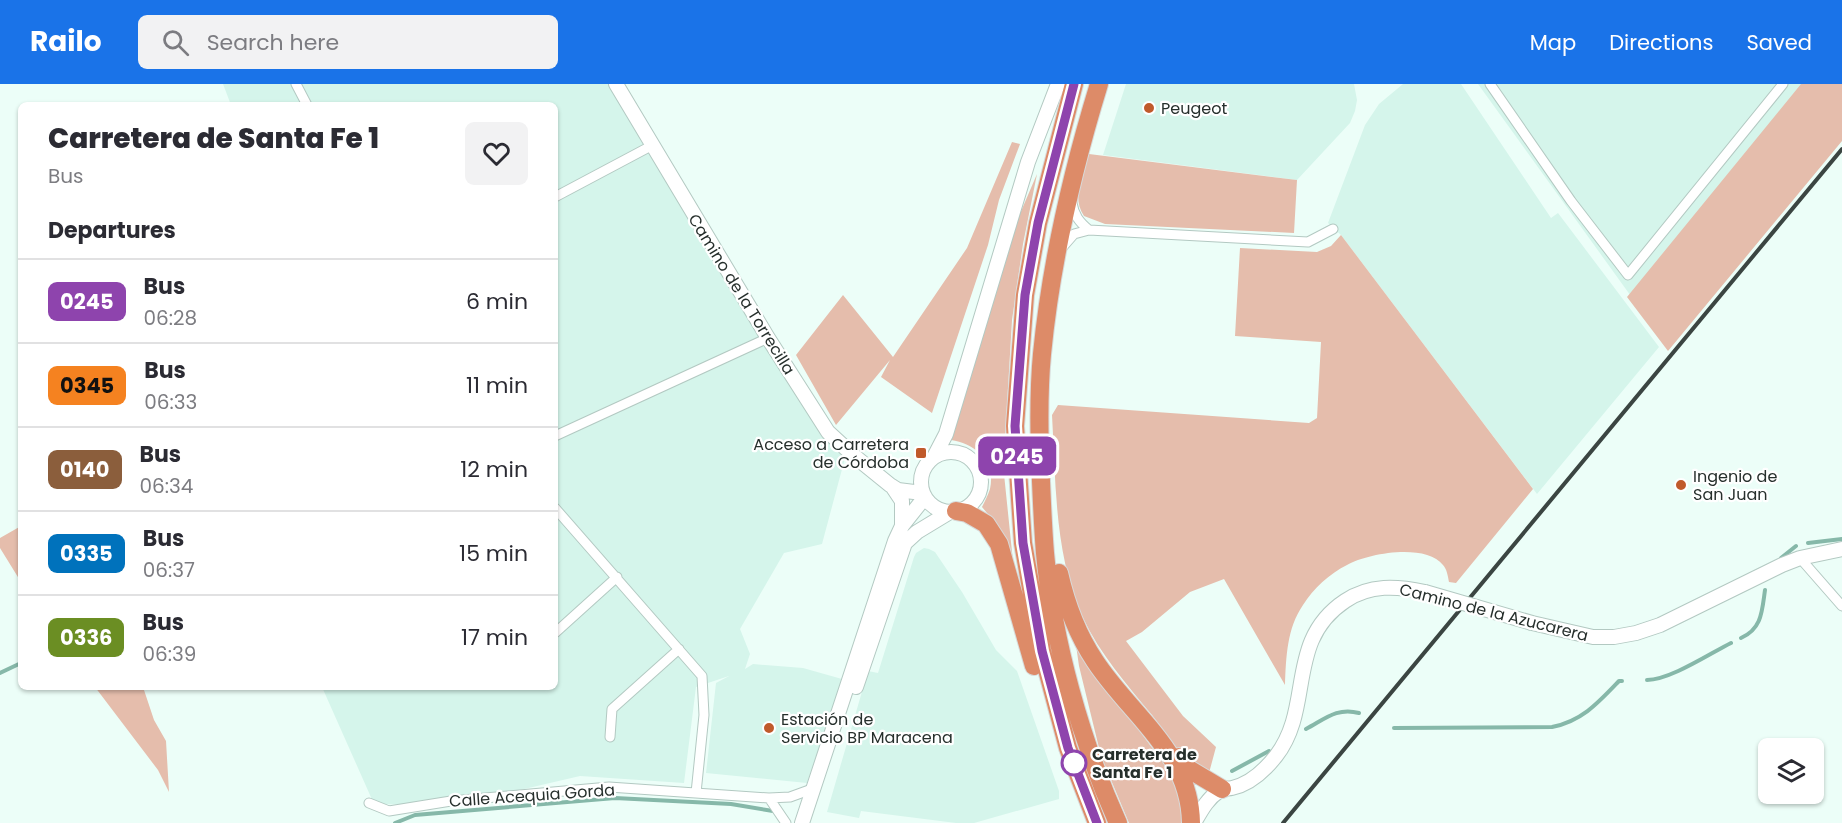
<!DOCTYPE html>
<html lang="en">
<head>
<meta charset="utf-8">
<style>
  body { margin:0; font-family:Poppins,sans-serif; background:#f2f2f3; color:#2b2b33; height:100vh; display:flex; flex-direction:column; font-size:22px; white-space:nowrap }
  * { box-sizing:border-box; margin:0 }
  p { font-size:20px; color:#7c7c81 }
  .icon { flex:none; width:33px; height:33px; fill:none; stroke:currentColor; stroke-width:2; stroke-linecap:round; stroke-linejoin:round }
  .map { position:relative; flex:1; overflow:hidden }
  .drawer { position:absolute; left:18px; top:18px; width:540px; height:588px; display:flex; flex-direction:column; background:#fff; border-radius:9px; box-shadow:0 2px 4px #0004 }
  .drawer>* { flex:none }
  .badge { padding:0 12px; border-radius:9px; font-size:21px; line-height:39px }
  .buttons { position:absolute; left:1758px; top:654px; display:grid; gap:12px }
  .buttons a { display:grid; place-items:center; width:66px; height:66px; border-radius:9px; background:#fff; box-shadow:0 2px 4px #0004; font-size:30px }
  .map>.badge { position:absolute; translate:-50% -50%; box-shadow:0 0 0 3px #fff }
  h2 { padding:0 30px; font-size:22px; line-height:54px }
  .round { display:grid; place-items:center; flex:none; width:63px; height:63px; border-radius:9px; background:#f2f2f3 }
  .head { display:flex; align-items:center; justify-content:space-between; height:102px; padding:0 30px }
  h1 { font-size:28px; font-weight:800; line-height:45px }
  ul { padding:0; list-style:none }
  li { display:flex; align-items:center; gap:18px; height:84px; padding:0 30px; border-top:2px solid #e1e1e2 }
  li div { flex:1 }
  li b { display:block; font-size:22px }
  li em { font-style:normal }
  li .badge { min-width:66px; font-weight:700; text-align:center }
  header { display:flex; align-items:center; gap:36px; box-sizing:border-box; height:84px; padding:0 30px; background:#1a73e8; color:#fff }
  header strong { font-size:28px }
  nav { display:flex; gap:33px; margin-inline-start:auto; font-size:21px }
  .search { width:420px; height:54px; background:#f2f2f3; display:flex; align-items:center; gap:15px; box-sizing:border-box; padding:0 21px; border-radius:9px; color:#7c7c81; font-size:22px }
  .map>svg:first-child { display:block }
  .built { fill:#d5f5eb }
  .green { fill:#e5bdac }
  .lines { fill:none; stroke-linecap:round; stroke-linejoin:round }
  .stream { stroke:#86b8a9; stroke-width:4 }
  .street-casing { stroke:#b3c9c2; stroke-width:11 }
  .secondary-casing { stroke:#b3c9c2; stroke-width:16 }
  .highway-casing { stroke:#d8dad9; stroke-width:20 }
  .street { stroke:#fff; stroke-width:9 }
  .secondary { stroke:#fff; stroke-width:14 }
  .highway { stroke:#dd8b68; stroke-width:18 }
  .rail { stroke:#3b4542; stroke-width:4 }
  .secondary-bridge-casing { stroke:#b3c9c2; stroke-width:16; stroke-linecap:butt }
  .secondary-bridge { stroke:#fff; stroke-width:14 }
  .line-casing { stroke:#fff; stroke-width:14 }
  .line { stroke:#8e44ad; stroke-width:9 }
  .poi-dot { fill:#c05a2b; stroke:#fff; stroke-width:2 }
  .stop-dot { fill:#fff; stroke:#8e44ad; stroke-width:3 }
  .labels { text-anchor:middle; stroke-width:4.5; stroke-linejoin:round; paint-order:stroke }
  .poi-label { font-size:16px; fill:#262f2c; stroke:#fff; text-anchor:start }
  .street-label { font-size:16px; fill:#262f2c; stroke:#fff }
  .stop-label { font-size:16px; font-weight:bold; fill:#262f2c; stroke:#fff; text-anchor:start }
</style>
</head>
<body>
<header>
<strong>Railo</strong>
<div class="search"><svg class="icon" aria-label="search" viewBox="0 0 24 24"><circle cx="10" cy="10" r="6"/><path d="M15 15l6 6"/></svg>Search here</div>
<nav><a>Map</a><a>Directions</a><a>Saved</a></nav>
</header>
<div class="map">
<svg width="1842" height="739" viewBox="0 0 1842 739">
  <rect width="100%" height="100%" fill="#ecfef8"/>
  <path class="built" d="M223,0H609L825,351L845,374L822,460L784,469L740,545L750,570L745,585L753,580L803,584L842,595L807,699L706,689L716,599L729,592L696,603L684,699L580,692L455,721L374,720L322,603H555V21H231Z
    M1126,0H1354L1357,16L1355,27L1350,39L1297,96L1103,71Z
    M1403,0H1461L1551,134L1558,129L1659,263L1537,410L1341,151L1328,139L1365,41L1379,20Z
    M1478,0H1809L1633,215Z
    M924,464L929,465L935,468L962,508L996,566L1017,587L1059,707V715L974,739H956L861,727L859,734L827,728L868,587L878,589L914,473L916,469Z"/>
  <path class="green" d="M1801,0H1842V57L1668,267L1627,213Z
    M1012,58L1020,60L999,116L988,161L932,329L881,293L890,276L836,341L796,271L843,211L893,273L967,164Z
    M1089,70L1297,96L1294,149L1105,140L1084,132C1071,113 1083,89 1089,70Z
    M1037,90L1023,160L1012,236L1005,355L1004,390L1014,487L997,441L982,423C985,417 988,411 990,405C996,378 976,360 951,356L1019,132Z
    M1341,151L1533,405L1456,499L1449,498C1448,493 1447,485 1443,481C1426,459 1368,469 1347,481C1329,490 1314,504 1303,521C1287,544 1286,573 1285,601L1224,495L1190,508L1142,548L1126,557L1183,632L1216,663L1209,689C1184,681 1168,651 1152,631C1127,601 1100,570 1083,534C1054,471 1056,399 1052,331L1058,321L1309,339L1317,334L1321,258L1235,252L1240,164L1317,168L1331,162Z
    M21,442V498L0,464V454Z
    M1076,561L1167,684L1181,713L1184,739H1129L1101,672L1079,582Z
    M95,603H143L154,636L166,657L169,708L158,686Z"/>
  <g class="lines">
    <path class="stream" d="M1808,459L1842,455
      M1781,474L1796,462
      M1741,554C1762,545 1762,527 1765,506
      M0,589L21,579
      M1647,596C1670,596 1709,570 1731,559
      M1394,644L1552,643C1582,637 1598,619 1619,597H1622
      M1306,645C1325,635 1337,623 1359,629
      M1232,687L1269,667
      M395,739L415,731L615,714L731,720L773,727"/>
    <g class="street-casing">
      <path id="street" d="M296,0L307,21
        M1490,0L1571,117L1628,191L1783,0
        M555,113L651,62
        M1072,119C1074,131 1079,138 1089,146
        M1060,166L1074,150L1089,146L1308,158L1333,145
        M555,352L768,254
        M555,424L702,592L704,631L696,709
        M1800,474L1842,522
        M555,549L617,493
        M610,653L612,625L679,565
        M769,714L786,739
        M369,719L389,727L451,717L609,703L769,714L790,713L812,705"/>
    </g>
    <g class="secondary-casing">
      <path id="secondary" d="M616,0L768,254L828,348L853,371L890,401L898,406L914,408L922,407
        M921 398a30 30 0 1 1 60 0a30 30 0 1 1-60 0Z
        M934,373L946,350L1028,78L1058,0
        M892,402L902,417V442
        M1532,539L1593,553H1614L1636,549L1660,541L1782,481L1800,474L1842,465
        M856,603L905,459L917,448L950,428
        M802,739L895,457L902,442L925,413
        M1194,739C1201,727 1207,715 1219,707C1224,704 1227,705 1232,704C1250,700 1265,686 1276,672C1314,623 1285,557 1345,517C1370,500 1397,502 1425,508"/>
    </g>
    <g class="highway-casing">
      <path id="highway" d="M1074,0L1038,139L1025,211L1015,342L1023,459L1042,567L1068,664L1097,739
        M1099,0C1072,88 1051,178 1042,270C1038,312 1039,354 1041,397C1042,421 1043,445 1045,469C1053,558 1081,657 1118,739
        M956,427L967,429L986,440L999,460L1034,582
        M1059,489C1066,520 1077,550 1095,577C1131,632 1190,668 1191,739
        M1179,673L1187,684L1222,705"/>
    </g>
    <use href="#street" class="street"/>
    <use href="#secondary" class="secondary"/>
    <use href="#highway" class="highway"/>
    <path class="rail" d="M1283,739L1842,65"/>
    <g class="secondary-bridge-casing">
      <path id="secondary-bridge" d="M1425,508L1532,539"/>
    </g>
    <use href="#secondary-bridge" class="secondary-bridge"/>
  </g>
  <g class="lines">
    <g class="line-casing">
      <path id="line" d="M1074,0L1038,139L1025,211L1015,342L1023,459L1042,567L1068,664L1097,739"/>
    </g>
    <use href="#line" class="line"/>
  </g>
  <g class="poi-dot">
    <circle cx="1149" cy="24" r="6"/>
    <rect x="915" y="363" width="12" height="12" rx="3"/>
    <circle cx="1681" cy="401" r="6"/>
    <circle cx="769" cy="644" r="6"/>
  </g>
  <circle class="stop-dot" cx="1074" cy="679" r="12"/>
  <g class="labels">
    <g class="poi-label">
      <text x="1161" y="30">Peugeot</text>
      <text x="909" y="366" text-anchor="end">Acceso a Carretera<tspan x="909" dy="18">de Córdoba</tspan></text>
      <text x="1693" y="398">Ingenio de<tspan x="1693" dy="18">San Juan</tspan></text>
      <text x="781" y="641">Estación de<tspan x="781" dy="18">Servicio BP Maracena</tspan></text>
    </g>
    <g class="street-label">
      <text transform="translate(742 210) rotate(58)" y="6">Camino de la Torrecilla</text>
      <text transform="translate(1494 528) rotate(14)" y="6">Camino de la Azucarera</text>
      <text transform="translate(532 711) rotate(-4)" y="6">Calle Acequia Gorda</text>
    </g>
    <g class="stop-label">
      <text x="1092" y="676">Carretera de<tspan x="1092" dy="18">Santa Fe 1</tspan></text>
    </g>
  </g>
</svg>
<div class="buttons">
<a><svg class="icon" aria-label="layers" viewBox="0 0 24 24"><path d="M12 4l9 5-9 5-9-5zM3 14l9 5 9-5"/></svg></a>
</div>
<b class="badge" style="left:1017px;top:372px;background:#8e44ad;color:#fff">0245</b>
<section class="drawer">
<div class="head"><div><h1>Carretera de Santa Fe 1</h1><p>Bus</p></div><a class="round"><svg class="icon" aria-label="heart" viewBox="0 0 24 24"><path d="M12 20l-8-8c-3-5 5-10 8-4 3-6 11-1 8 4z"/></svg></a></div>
<h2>Departures</h2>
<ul>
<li><span class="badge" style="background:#8e44ad;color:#fff">0245</span><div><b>Bus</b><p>06:28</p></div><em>6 min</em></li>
<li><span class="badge" style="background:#f58220;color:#111">0345</span><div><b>Bus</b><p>06:33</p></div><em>11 min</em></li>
<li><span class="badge" style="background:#8b5e3c;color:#fff">0140</span><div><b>Bus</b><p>06:34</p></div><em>12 min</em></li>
<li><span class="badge" style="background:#0072bc;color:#fff">0335</span><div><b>Bus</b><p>06:37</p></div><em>15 min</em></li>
<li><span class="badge" style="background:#6b8e23;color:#fff">0336</span><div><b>Bus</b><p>06:39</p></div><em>17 min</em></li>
</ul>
</section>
</div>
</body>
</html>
